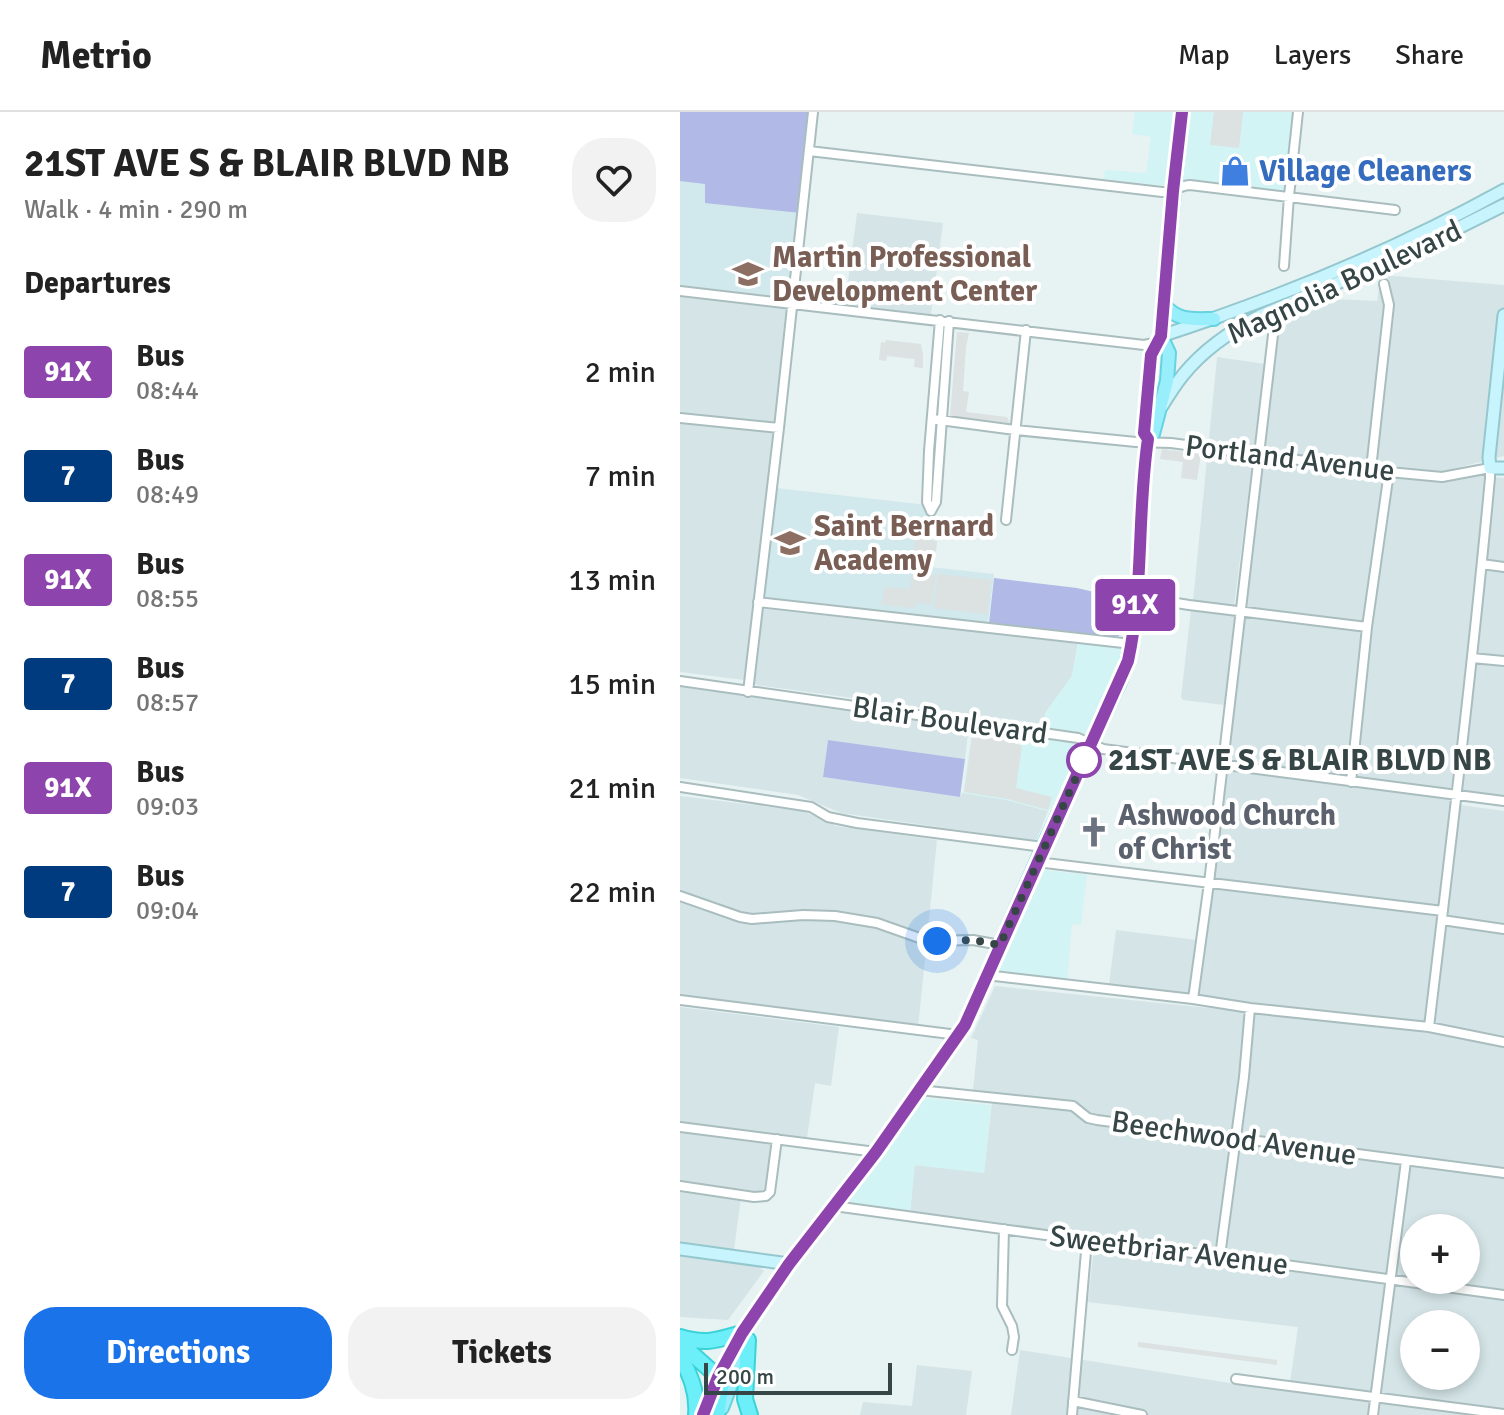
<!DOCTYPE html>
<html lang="en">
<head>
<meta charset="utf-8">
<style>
  body { margin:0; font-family:Signika,sans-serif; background:#f2f2f2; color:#222; height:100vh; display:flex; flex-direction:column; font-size:30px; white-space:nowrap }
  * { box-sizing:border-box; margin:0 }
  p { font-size:26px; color:#767676 }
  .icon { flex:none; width:44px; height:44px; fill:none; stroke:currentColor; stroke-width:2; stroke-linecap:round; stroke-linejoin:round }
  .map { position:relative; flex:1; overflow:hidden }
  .panel { display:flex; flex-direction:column; background:#fff; width:680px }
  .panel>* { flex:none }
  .badge { padding:0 16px; border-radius:6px; font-size:28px; line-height:52px }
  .fabs { position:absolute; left:720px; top:1102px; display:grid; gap:16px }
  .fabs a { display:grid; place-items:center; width:80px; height:80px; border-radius:50%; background:#fff; box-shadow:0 4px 12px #0003; font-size:40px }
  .scale { position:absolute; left:24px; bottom:20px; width:188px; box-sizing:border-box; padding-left:8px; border:4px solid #364646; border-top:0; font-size:22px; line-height:28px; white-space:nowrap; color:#364646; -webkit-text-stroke:6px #fff; paint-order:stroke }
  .you { position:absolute; width:40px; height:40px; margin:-20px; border:6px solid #fff; border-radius:50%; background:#1a73e8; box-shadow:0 0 0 12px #1a73e833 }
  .map>.badge { position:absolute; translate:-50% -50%; box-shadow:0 0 0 4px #fff }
  h2 { padding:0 24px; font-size:30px; line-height:72px }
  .round { display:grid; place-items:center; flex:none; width:84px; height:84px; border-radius:32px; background:#f2f2f2 }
  .head { display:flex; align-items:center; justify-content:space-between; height:136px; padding:0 24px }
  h1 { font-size:38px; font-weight:700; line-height:60px }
  .action { display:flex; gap:16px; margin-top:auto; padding:16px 24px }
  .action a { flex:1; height:92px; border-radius:32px; background:#1a73e8; color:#fff; font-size:32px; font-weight:700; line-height:92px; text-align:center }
  .action a+a { background:#f2f2f2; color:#222 }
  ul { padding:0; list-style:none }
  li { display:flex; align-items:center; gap:24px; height:104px; padding:0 24px }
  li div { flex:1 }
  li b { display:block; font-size:30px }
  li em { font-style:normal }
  li .badge { min-width:88px; font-weight:700; text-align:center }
  header { display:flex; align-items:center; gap:48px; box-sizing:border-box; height:112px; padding:0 40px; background:#fff; border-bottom:2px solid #e0e0e0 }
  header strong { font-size:38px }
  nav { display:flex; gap:44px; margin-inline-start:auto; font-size:28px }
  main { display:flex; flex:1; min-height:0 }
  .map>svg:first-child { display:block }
  .residential { fill:#d5e5e7; fill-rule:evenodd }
  .commercial { fill:#d3f4f4 }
  .education { fill:#d1e8ec }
  .green { fill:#b1b9e6 }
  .parking { fill:#dce1e1 }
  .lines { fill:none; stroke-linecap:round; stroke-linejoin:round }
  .street-casing { stroke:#aabdbe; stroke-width:12 }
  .secondary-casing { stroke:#95c7ce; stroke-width:15 }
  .primary-casing { stroke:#68d3e0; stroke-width:16 }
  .highway-casing { stroke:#3cd3d8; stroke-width:18 }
  .street { stroke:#fff; stroke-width:8 }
  .secondary { stroke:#c7f4fd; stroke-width:11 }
  .primary { stroke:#98effb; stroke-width:12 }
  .highway { stroke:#6ceff9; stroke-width:14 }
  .line-casing { stroke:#fff; stroke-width:18 }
  .line { stroke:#8e44ad; stroke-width:12 }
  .walk { stroke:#364646; stroke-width:8; stroke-dasharray:0 14.4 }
  .stop-dot { fill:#fff; stroke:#8e44ad; stroke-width:4 }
  .labels { text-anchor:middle; stroke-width:8; stroke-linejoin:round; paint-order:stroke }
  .shop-label { font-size:30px; font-weight:bold; fill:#366cbe; stroke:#fff; text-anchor:start }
  .education-label { font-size:30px; font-weight:bold; fill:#785e54; stroke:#fff; text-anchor:start }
  .street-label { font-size:30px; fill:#364646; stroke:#fff }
  .stop-label { font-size:30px; font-weight:bold; fill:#364646; stroke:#fff; text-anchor:start }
  .worship-label { font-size:30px; font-weight:bold; fill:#5b616d; stroke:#fff; text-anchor:start }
</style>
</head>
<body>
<header>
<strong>Metrio</strong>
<nav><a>Map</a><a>Layers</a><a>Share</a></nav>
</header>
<main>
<section class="panel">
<div class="head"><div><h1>21ST AVE S &amp; BLAIR BLVD NB</h1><p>Walk · 4 min · 290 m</p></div><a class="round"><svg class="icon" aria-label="heart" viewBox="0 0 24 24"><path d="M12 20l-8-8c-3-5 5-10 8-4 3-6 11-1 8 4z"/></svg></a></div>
<h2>Departures</h2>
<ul>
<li><span class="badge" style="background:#8e44ad;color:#fff">91X</span><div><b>Bus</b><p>08:44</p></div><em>2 min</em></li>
<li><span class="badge" style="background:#003b80;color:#fff">7</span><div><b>Bus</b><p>08:49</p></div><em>7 min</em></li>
<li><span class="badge" style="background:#8e44ad;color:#fff">91X</span><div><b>Bus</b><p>08:55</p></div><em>13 min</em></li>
<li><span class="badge" style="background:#003b80;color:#fff">7</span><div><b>Bus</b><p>08:57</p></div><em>15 min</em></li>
<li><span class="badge" style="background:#8e44ad;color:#fff">91X</span><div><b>Bus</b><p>09:03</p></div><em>21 min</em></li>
<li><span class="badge" style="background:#003b80;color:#fff">7</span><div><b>Bus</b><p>09:04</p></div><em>22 min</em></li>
</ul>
<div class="action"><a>Directions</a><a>Tickets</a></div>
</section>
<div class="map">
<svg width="824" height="1303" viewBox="0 0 824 1303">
  <rect width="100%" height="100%" fill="#e7f2f3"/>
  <path class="residential" d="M177,101L263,111L251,203L165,192Z
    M701,163L824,173V344L761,360L584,338L600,204L653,187L697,189Z
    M0,183L108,196L64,568L0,560Z
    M537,245L585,252L554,494L513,489Z
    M584,348L758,368L801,364L824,366V451L797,448L773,692L824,699V1178L752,1168H786V1116H734V1166L543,1140L576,891L518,883Z
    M802,452L824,455V689L777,684Z
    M82,497L398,530L392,564L366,600L363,612L77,573L74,571Z
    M511,498L555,503L544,593L503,588L501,585Z
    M0,574L289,613L285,647L148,628L143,665L279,685L283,681L327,688L368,699L356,729L161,701L118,683L0,666Z
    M0,684L123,699L156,714L257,728L238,916L0,884Z
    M436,818L517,828L510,882L429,872Z
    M315,874L568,900L536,1137L230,1101L234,1053L304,1060L313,981L293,979L298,928L291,926Z
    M0,895L159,915L151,974L135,971L127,1026L95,1022L87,1079L85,1082L62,1079L54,1138L0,1131Z
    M414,1134L824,1187V1298L610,1270L618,1215L408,1190ZM734,1212H786V1264H734Z
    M0,1143L76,1153L84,1159L48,1208L0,1205Z
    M340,1238L563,1273L690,1289L688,1303H331Z
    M237,1253L292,1259L286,1303H180L183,1290L232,1294Z
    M698,1290L798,1303H696Z"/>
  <path class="commercial" d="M455,0H618L609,84L486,69L485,74L424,67L425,58L466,61L471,25L452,22Z
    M398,530L440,535L442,542L409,617L371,696L368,699L327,688L283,681L292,618L358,629L366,600L392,564Z
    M364,758L407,763L401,813L392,812L387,868L319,859Z
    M245,986L311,993L304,1061L235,1053L230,1101L169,1093L170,1088Z"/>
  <path class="education" d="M0,39L127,52L112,192L0,178Z
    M96,376L256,394L250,455L314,462L308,511L84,485Z"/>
  <path class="green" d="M0,0H133L121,101L25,91V72L0,69Z
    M314,466L397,476L414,480L442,484L439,524L433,525L309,511Z
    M148,628L285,647L280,685L143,665Z"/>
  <path class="parking" d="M534,0H563L559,36L530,33Z
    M277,220L289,221L286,235L283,279L289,280L286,300L327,305L330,311L270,304Z
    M206,228L241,232L243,243V256L234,255L235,247L207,244L206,249L199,248L201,230L205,231Z
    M482,337L521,342L517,368L501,366L503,350L480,347Z
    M235,427L257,429L255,449L250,460V462L256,463L252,492L236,491L234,496L201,492L205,475L230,477Z
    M258,462L311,468L307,502L254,496Z
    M308,620L337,625L336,632L342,634L336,676L372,685L368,698L328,687L284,680L292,625L306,626Z
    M458,1230L597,1248V1253L458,1235Z"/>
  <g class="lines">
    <g class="street-casing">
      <path id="street" d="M129,39L482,80C493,81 500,73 510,73L715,98
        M604,154L609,84L618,0
        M0,179L464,233L474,231L478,227
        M0,306L99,316
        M252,307L335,318L456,330L491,331L709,360L762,365L810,356V366C793,549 771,732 749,915
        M691,357L709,193L704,172
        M251,399L247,390L249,339L260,208
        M251,399L256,390L269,209
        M326,408L346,218
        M802,452L824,455
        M456,483L465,486L509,493L687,515
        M78,490L452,532
        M792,546L824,549
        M0,569L398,626L423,637L824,689
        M68,580L99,316L133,0
        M671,670L687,515L709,360
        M0,675L131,695L148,705L177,711L363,735
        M357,750L763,799
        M0,784L60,805L72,807L123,803L155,804L197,811L248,829L293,828L320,833
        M762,808L824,817
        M306,863L513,887L570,896L749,915L824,930
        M513,887L529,771L596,197
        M0,888L278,923
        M239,978L393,994L408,1006L417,1008L824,1061
        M0,1015L196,1040
        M0,1074L74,1085L86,1084L90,1080L97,1027
        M154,1094L417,1130L540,1144L824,1183
        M324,1117L322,1194L332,1214L334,1225L332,1238
        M540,1144L564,965L570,896
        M556,1267L824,1302
        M393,1289L462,1303
        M392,1303L407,1128
        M693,1303L726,1049"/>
    </g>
    <g class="secondary-casing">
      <path id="secondary" d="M824,203L809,345L810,356H824
        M481,224C599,186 715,138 824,78
        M482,294C488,284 495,273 503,263C524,237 552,218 582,203L728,141L824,93
        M0,1137L109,1152"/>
    </g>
    <g class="primary-casing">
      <path id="primary" d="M483,192C499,210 511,207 534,207
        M468,327L473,322L487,269L489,241L481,224L483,192L502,0
        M42,1296L65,1235
        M23,1303L38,1265L62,1221L109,1152L196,1040L285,913L363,735L440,570C453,537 455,503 458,468C461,421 461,373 468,327L464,321L471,243L481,224"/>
    </g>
    <g class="highway-casing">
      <path id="highway" d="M0,1225C27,1233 36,1228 62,1221
        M68,1228L65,1287L70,1303
        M0,1231L38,1265L41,1276L37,1303
        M0,1243C10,1263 18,1280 16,1303"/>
    </g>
    <use href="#street" class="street"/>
    <use href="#secondary" class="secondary"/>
    <use href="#primary" class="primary"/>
    <use href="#highway" class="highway"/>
  </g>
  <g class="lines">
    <g class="line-casing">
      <path id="line" d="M23,1303L38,1265L62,1221L109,1152L196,1040L285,913L448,549C464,476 457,400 468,327L464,321L471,243L481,224L493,79L502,0"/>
    </g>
    <use href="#line" class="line"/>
    <path class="walk" d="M257,829L293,828L320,833L404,648"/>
  </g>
  <defs>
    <g id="shop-bare" transform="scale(2.4)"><path d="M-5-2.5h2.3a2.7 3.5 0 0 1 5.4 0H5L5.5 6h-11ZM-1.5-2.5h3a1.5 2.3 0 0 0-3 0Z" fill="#3f7fe0" stroke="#fff" stroke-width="2.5" paint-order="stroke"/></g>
    <g id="school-bare" transform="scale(2.4)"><path d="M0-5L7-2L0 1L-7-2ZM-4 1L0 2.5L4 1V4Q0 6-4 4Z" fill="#8d6e63" stroke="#fff" stroke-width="2.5" paint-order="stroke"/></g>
    <g id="church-bare" transform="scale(2.4)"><path d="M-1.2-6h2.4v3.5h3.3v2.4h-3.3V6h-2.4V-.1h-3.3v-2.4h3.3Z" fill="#6b7280" stroke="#fff" stroke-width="2.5" paint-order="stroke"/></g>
  </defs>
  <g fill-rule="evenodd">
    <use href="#shop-bare" x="555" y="59"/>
    <use href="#school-bare" x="68" y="162"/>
    <use href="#school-bare" x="110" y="431"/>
    <use href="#church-bare" x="414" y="720"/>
  </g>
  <circle class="stop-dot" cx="404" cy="648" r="16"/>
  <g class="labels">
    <g class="shop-label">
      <text x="579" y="69">Village Cleaners</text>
    </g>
    <g class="education-label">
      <text x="92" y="155">Martin Professional<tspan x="92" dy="34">Development Center</tspan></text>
      <text x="134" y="424">Saint Bernard<tspan x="134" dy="34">Academy</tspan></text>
    </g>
    <g class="street-label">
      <text transform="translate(664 170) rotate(-25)" y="10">Magnolia Boulevard</text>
      <text transform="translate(610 346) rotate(7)" y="10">Portland Avenue</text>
      <text transform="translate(270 608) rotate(8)" y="10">Blair Boulevard</text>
      <text transform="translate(554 1026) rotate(8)" y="10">Beechwood Avenue</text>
      <text transform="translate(489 1138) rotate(7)" y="10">Sweetbriar Avenue</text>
    </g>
    <g class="stop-label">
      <text x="428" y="658">21ST AVE S &amp; BLAIR BLVD NB</text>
    </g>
    <g class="worship-label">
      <text x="438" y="713">Ashwood Church<tspan x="438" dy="34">of Christ</tspan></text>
    </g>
  </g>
</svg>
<div class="fabs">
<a>+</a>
<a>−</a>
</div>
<div class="scale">200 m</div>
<div class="you" style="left:257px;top:829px"></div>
<b class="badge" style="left:455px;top:493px;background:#8e44ad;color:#fff">91X</b>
</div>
</main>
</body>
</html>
